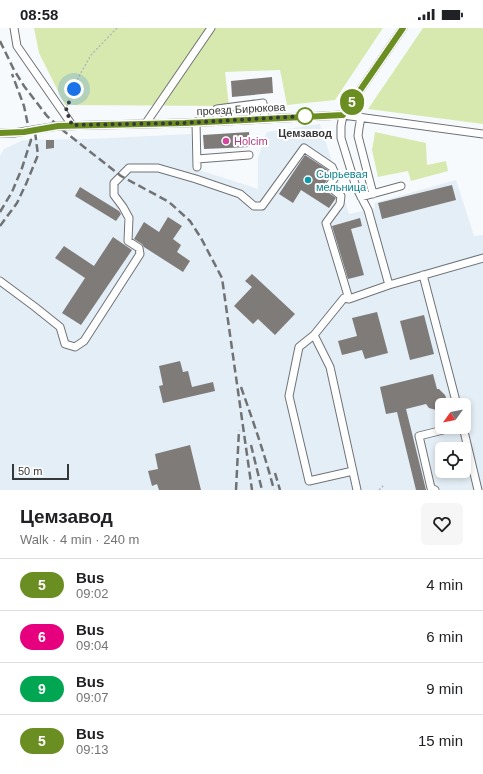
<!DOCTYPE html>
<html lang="en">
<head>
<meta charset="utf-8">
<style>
  body { margin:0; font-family:Arial,sans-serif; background:#f6f6f6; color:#202124; height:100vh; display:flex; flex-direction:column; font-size:15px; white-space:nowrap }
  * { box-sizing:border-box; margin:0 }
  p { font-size:13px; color:#757577 }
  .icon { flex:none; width:22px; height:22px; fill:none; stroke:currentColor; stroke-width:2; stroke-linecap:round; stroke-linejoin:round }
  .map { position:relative; height:462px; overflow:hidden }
  .drawer { display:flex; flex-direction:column; background:#fff; flex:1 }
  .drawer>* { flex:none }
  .badge { padding:0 8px; border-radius:13px; font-size:14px; line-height:26px }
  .needle { width:26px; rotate:237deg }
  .controls { position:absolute; left:435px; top:370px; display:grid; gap:8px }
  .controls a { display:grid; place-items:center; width:36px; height:36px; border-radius:6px; background:#fff; box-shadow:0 2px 6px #0003; font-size:20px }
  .scale { position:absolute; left:12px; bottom:10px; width:57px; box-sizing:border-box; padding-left:4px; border:2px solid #363738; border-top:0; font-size:11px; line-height:14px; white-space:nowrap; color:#363738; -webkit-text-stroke:3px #fff; paint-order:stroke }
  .you { position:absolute; width:20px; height:20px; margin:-10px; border:3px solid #fff; border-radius:50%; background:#1a73e8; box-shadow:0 0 0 6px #1a73e833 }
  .map>.badge { position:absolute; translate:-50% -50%; box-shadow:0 0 0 2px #fff }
  .round { display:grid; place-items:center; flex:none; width:42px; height:42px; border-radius:6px; background:#f6f6f6 }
  .headline { display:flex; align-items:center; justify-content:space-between; height:68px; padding:0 20px }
  h1 { font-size:19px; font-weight:800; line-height:30px }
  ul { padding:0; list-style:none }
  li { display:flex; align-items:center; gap:12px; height:52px; padding:0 20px; border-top:1px solid #e0e0e0 }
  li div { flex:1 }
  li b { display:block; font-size:15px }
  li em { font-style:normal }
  li .badge { min-width:44px; font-weight:700; text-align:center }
  .status { display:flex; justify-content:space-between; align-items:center; height:28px; padding:0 20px; background:#fff; direction:ltr }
  .status svg { height:11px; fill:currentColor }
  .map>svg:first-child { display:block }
  .built { fill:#e4eef6; fill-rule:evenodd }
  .green { fill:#d8e9af }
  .building { fill:#7e7b79 }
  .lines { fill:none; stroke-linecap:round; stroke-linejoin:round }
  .minor-casing { stroke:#707376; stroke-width:9 }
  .path { stroke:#b4b7b9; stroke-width:1.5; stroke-dasharray:2 2; stroke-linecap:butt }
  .minor { stroke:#fff; stroke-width:7 }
  .rail { stroke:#717274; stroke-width:2.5; stroke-dasharray:8 4; stroke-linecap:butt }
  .line-casing { stroke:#fff; stroke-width:9 }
  .line { stroke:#6b8e23; stroke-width:6 }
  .walk { stroke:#363738; stroke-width:4; stroke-dasharray:0 7.2 }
  .stop-dot { fill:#fff; stroke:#6b8e23; stroke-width:2 }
  .hotel-dot { fill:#d1479c; stroke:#fff; stroke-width:1.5 }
  .culture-dot { fill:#0f9aa8; stroke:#fff; stroke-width:1.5 }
  .labels { text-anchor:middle; stroke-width:4; stroke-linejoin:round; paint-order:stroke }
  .street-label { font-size:11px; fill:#363738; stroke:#fff }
  .stop-label { font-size:11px; font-weight:bold; fill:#363738; stroke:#fff }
  .hotel-label { font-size:11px; fill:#b23c85; stroke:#fff; text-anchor:start }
  .culture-label { font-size:11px; fill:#0d838f; stroke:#fff; text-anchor:start }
</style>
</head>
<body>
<div class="status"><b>08:58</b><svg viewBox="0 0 49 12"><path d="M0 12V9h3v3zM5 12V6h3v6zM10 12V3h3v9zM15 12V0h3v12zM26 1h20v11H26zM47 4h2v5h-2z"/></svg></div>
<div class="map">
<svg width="483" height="462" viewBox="0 0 483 462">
  <rect width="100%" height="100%" fill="#f7fafd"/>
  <path class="built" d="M320,96L349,186L375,180L374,175L456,152L474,208L483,207V462H0V128L4,121L23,112L89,111L191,106L193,140L258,161V130L267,104ZM442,377H464V399H442ZM442,421H464V443H442Z"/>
  <path class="green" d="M34,0H383L335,72L287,77L280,42L225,44L229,78L65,77L39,25Z
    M423,0H483V96L368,81Z
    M375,104L426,115L427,137L446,133L448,143L411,153L408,143L378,149L372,122Z"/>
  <path class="building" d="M272,49L273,65L232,69L231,53Z
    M249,104L250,119L204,121L203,107Z
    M46,112H54V120L46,121Z
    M305,127L328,142L330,147L322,160L336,170L329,180L301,162L293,175L279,166Z
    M452,157L456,172L382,191L378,175Z
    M80,159L119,183L121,186L116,193L75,168Z
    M168,189L182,198L173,211L181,217L177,224L190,233L183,244L144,219L142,216L134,211L144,194L159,204Z
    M360,190L362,198L351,201L364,247L348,251L332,198Z
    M113,209L132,222L81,297L62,285L85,250L55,230L64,218L94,238Z
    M252,246L295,286L275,307L258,291L253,296L234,278L252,259L245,253Z
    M377,284L388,325L365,331L362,322L342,327L338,313L357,308L352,290Z
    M424,287L434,326L410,332L400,293Z
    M180,333L183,344L188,343L192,359L213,354L215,363L163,375L159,358L163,357L159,338Z
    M433,346L437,361H439L445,367L447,373L445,377H442V380L436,382L429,380L426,376L406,381L426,462H416L397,384L386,386L380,359Z
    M190,417L201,462H159L157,456L152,458L148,443L158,441L155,426Z"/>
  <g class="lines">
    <g class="minor-casing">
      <path id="minor" d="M14,0L17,18L72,97
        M361,89L359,100L358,108L373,166
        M217,93V81L263,75L265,91
        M196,94L197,139
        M146,95L211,0
        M0,105H14L58,98L185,95L343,87L483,106
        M197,131L249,127
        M361,169L401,158
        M423,247L457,377
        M0,253L35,279L60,299L65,316L75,319L84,313L140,226L139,220L128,213L129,190L123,179L114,167V155L129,140H158L196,151L240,166L254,178H262L304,120L332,139L336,148L329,158L341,168L340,176L326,195L349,271
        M389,257L368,182L356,159L341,110V98L343,87L403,0
        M314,307L299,319L289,368L309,453L353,443
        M463,399L478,462
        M357,462L330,339L314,307L344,270L349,271L389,257L483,230
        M435,462L431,460L419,408L455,399"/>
    </g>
    <path class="path" d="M67,78L78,50L91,27L117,0
      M379,462L384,457"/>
    <use href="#minor" class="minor"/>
    <path class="rail" d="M0,13L14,42L24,58L47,88L65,104L121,148L169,174L190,193L201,210L222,250L252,462
      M0,184L12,164L22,140L31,112L24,78L12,46
      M0,198L17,175L26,156L38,127L35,104
      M241,359C253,393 265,427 274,462
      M251,417L262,462
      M275,445L280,462
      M236,462L239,402"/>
  </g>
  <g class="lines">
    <g class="line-casing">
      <path id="line" d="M0,105L24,104L58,98L185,95L343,87L403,0"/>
    </g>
    <use href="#line" class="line"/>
    <path class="walk" d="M74,61L66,82L72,97L185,95L306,88H305"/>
  </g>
  <circle class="stop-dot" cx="305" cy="88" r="8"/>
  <circle class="hotel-dot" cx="226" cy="113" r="4"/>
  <circle class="culture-dot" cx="308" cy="152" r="4"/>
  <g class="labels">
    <g class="street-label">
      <text transform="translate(241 81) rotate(-3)" y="4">проезд Бирюкова</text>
    </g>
    <g class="stop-label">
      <text x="305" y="109">Цемзавод</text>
    </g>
    <g class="hotel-label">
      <text x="234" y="117">Holcim</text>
    </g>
    <g class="culture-label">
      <text x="316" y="150">Сырьевая<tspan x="316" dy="13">мельница</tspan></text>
    </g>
  </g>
</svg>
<div class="controls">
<a><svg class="needle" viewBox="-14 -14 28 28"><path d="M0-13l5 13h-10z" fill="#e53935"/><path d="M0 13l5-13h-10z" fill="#757577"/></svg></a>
<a><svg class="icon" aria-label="locate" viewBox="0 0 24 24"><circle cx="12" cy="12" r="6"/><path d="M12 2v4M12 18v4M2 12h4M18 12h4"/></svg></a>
</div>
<div class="scale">50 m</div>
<div class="you" style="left:74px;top:61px"></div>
<b class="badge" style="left:352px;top:74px;background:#6b8e23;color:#fff">5</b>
</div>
<section class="drawer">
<div class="headline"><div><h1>Цемзавод</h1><p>Walk · 4 min · 240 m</p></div><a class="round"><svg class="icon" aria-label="heart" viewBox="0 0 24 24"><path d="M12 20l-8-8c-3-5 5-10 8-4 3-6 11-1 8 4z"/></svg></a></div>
<ul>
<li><span class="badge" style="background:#6b8e23;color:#fff">5</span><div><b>Bus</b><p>09:02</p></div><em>4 min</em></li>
<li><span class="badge" style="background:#e6007e;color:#fff">6</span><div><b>Bus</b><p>09:04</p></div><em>6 min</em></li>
<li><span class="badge" style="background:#00a651;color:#fff">9</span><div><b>Bus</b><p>09:07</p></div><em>9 min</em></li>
<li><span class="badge" style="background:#6b8e23;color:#fff">5</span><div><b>Bus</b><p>09:13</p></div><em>15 min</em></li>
</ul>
</section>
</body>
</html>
